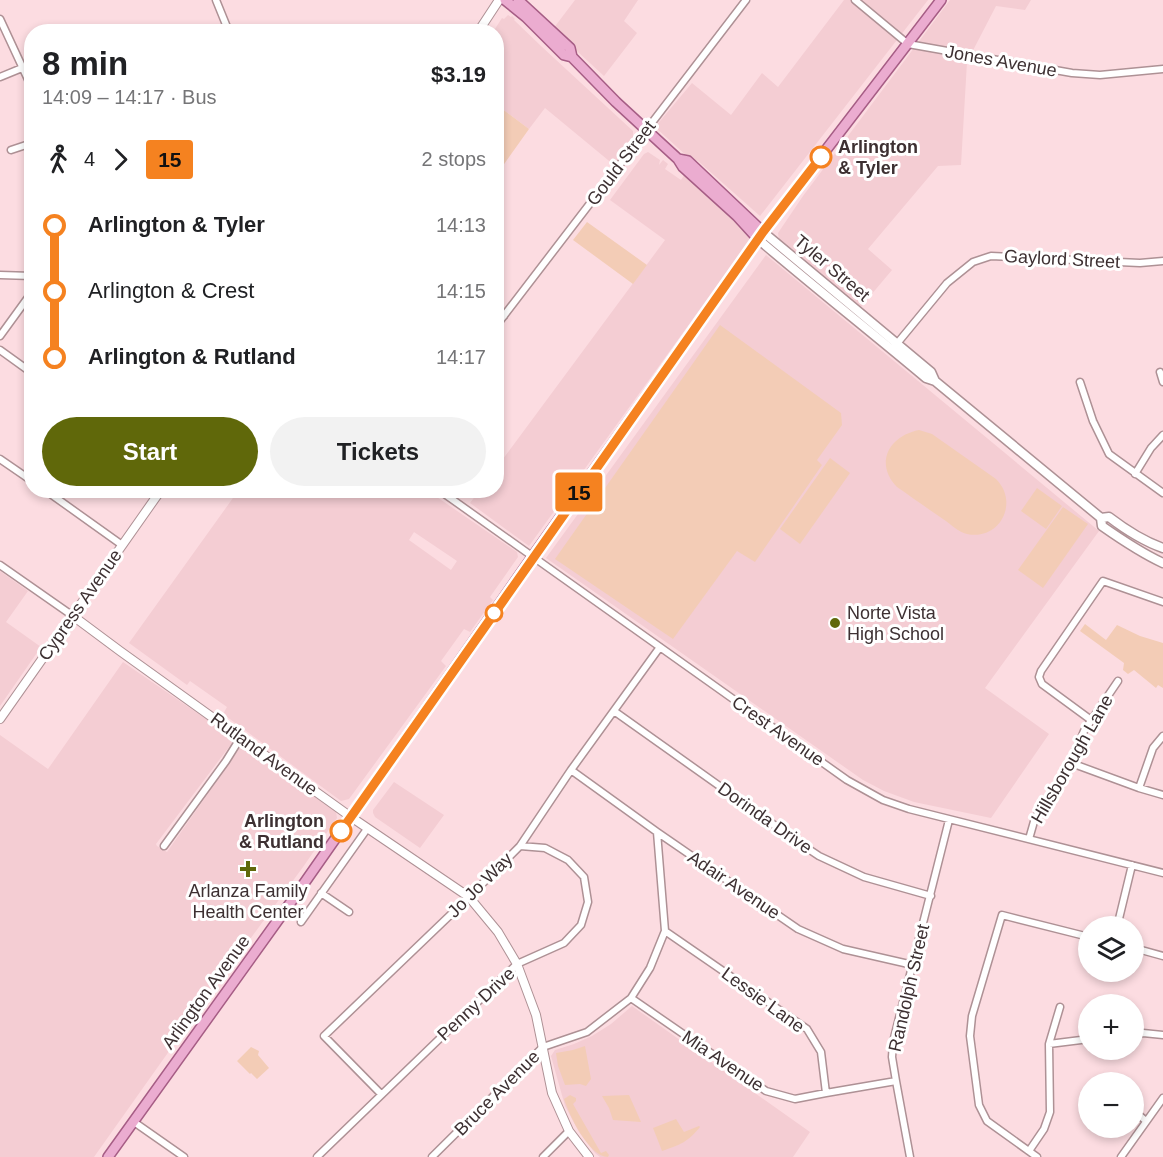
<!DOCTYPE html>
<html lang="en">
<head>
<meta charset="utf-8">
<style>
  body { margin:0; font-family:Arial,sans-serif; background:#f2f2f2; color:#202124; height:100vh; display:flex; flex-direction:column; font-size:22px; white-space:nowrap }
  * { box-sizing:border-box; margin:0 }
  p { font-size:20px; color:#757577 }
  .icon { flex:none; width:33px; height:33px; fill:none; stroke:currentColor; stroke-width:2; stroke-linecap:round; stroke-linejoin:round }
  .map { position:relative; flex:1; overflow:hidden }
  .details { position:absolute; left:24px; top:24px; width:480px; height:474px; display:flex; flex-direction:column; background:#fff; border-radius:24px; box-shadow:0 3px 9px #0003 }
  .details>* { flex:none }
  .badge { padding:0 12px; border-radius:4px; font-size:21px; line-height:39px }
  .controls { position:absolute; left:1078px; top:916px; display:grid; gap:12px }
  .controls a { display:grid; place-items:center; width:66px; height:66px; border-radius:50%; background:#fff; box-shadow:0 3px 9px #0003; font-size:30px }
  .map>.badge { position:absolute; translate:-50% -50%; box-shadow:0 0 0 3px #fff }
  .legs { display:flex; align-items:center; gap:9px; height:66px; padding:0 18px; font-size:20px }
  .legs p { margin-inline-start:auto }
  .head { display:flex; align-items:center; justify-content:space-between; height:102px; padding:0 18px }
  h1 { font-size:33px; font-weight:800; line-height:45px }
  .cta { display:flex; gap:12px; margin-top:auto; padding:12px 18px }
  .cta a { flex:1; height:69px; border-radius:36px; background:#60680a; color:#fff; font-size:24px; font-weight:800; line-height:69px; text-align:center }
  .cta a+a { background:#f2f2f2; color:#202124 }
  ul { padding:0 18px; list-style:none }
  li { display:flex; align-items:center; gap:21px; height:66px; font-size:22px }
  li i { display:grid; place-items:center; width:9px; height:100%; margin:0 8px; background:currentColor }
  li i::after { content:''; width:15px; height:15px; margin:-8px; border:4px solid; border-radius:50%; background:#fff }
  li p { margin-inline-start:auto }
  li:first-child i { background:linear-gradient(#0000 50%,currentColor 0) }
  li:last-child i { background:linear-gradient(currentColor 50%,#0000 0) }
  .map>svg:first-child { display:block }
  .built { fill:#f4cdd3; fill-rule:evenodd }
  .green { fill:#f3ccb6 }
  .lines { fill:none; stroke-linecap:round; stroke-linejoin:round }
  .minor-casing { stroke:#ae9195; stroke-width:9 }
  .tertiary-casing { stroke:#ae9195; stroke-width:10 }
  .secondary-casing { stroke:#ae9195; stroke-width:11 }
  .primary-casing { stroke:#a65d85; stroke-width:12 }
  .minor { stroke:#fff; stroke-width:6 }
  .tertiary { stroke:#fff; stroke-width:8 }
  .secondary { stroke:#fff; stroke-width:8 }
  .primary { stroke:#ebacd0; stroke-width:9 }
  .line-1-casing { stroke:#fff; stroke-width:14 }
  .line-1 { stroke:#f58220; stroke-width:9 }
  .stop-1-dot { fill:#fff; stroke:#f58220; stroke-width:3 }
  .poi-dot { fill:#60680a; stroke:#fff; stroke-width:2 }
  .labels { text-anchor:middle; stroke-width:6; stroke-linejoin:round; paint-order:stroke }
  .street-label { font-size:18px; fill:#3d3032; stroke:#fff }
  .stop-label { font-size:18px; font-weight:bold; fill:#3d3032; stroke:#fff; text-anchor:start }
  .poi-label { font-size:18px; fill:#3d3032; stroke:#fff; text-anchor:start }
</style>
</head>
<body>
<div class="map">
<svg width="1163" height="1157" viewBox="0 0 1163 1157">
  <rect width="100%" height="100%" fill="#fcdce1"/>
  <path class="built" d="M575,0H638L624,21L637,33L604,76L553,29Z
    M844,0H928L760,216L698,161L689,158L655,127L692,83L731,115L762,73L778,87Z
    M950,0H1031L1025,10L996,6L967,62L961,165L938,166L868,249L892,270L860,308L779,240L778,233L803,196Z
    M508,15L511,17L512,16L515,19L514,20L541,46L633,131V140L614,165L545,108L529,129L497,105V77L502,70L497,66L496,32H493L502,18L504,19Z
    M648,152L660,160L659,165L663,160L668,164L665,169L681,180L685,174L748,234L750,240L529,546L470,503L479,491L496,490L497,467L665,240L610,200L644,154Z
    M766,255L1099,531L985,688L1049,734L991,818L914,802L884,791L863,780L546,558Z
    M238,491H428L517,552L518,557L490,597L493,600L470,632L464,629L441,661L446,666L349,799L341,801L223,714L227,707L190,681L187,685L129,643ZM414,532L457,561L451,570L409,540Z
    M0,571L28,591L6,622L41,647L0,706Z
    M123,662L235,739L156,844L157,846L167,852L242,745L336,812L337,818L303,867L206,999L94,1157H0V735L48,769Z
    M394,782L444,815L420,848L375,817L373,813V810Z
    M632,1006L810,1132L793,1157H600L595,1153L579,1132L565,1106L551,1056L555,1050L574,1044L592,1036L611,1024Z"/>
  <path class="green" d="M497,105L529,129L497,174Z
    M587,222L647,265L633,284L573,240Z
    M720,325L841,413L842,425L817,460L822,465L755,562L737,551L673,639L555,559Z
    M919,430L932,434L996,479C1020,503 999,541 967,534C958,532 951,524 943,519C928,509 913,498 897,487C874,463 889,436 919,430Z
    M830,458L850,473L800,544L780,529Z
    M1037,488L1062,506L1046,529L1021,511Z
    M1063,507L1088,524L1043,588L1018,570Z
    M1085,624L1106,640L1117,625L1140,636L1163,643V688L1158,685L1156,688L1134,670L1128,674L1123,670L1124,663L1080,631Z
    M585,1046L591,1079L586,1086L580,1084L565,1085L558,1066L556,1053L573,1050Z
    M251,1047L259,1051L258,1055L269,1068L257,1079L251,1073L250,1074L237,1061Z
    M570,1095L576,1098V1101L573,1104L601,1153L606,1151L609,1155L608,1157C589,1157 569,1115 564,1099Z
    M629,1095L641,1122L613,1120L609,1108L602,1096Z
    M676,1119L684,1132L699,1126L700,1127C688,1142 680,1145 662,1151L653,1128Z"/>
  <g class="lines">
    <g class="minor-casing">
      <path id="minor" d="M216,0L229,32
        M855,0L908,44L1072,73L1100,75L1163,69
        M0,19L32,88
        M0,77L22,68
        M11,150L32,143
        M0,275L32,276
        M496,311L504,316
        M496,326L746,0
        M0,336L32,292
        M895,346L947,283L973,262L991,256L1140,263L1163,261
        M0,350L32,373
        M1160,372L1163,382
        M1080,382L1093,421L1109,454L1163,493
        M0,459L32,481
        M1135,474L1151,448L1163,435
        M45,490L122,545
        M439,490L847,780L883,800L909,809L1163,873
        M0,565L73,616
        M614,711L801,844L819,856L864,877L931,896
        M1091,720L1042,684L1039,677L1041,671L1103,581L1163,602
        M1071,763L1139,788L1163,795
        M571,770L657,832L798,929L843,949L913,965
        M1139,788L1153,748L1163,736
        M1029,839L1035,818L1068,769L1084,731L1118,681
        M164,846L226,761L241,737
        M321,893L349,912
        M301,922L367,829
        M1117,927L1132,865
        M665,931L807,1029L821,1052L826,1093
        M1134,948L1163,956
        M631,998L766,1091L795,1099L826,1093L896,1081
        M1134,1034L1143,1033L1163,1035
        M1049,1044L1089,1039
        M381,1094L324,1036L469,897L520,846L571,770L660,647
        M1134,1111L1146,1121
        M134,1122L184,1157
        M1029,1151L1044,1129L1050,1112L1049,1044L1060,1007
        M317,1157L517,964L564,943L581,925L588,902L584,877L568,860L545,848L520,846
        M432,1157L543,1047L587,1032L631,998L650,968L665,931L657,832
        M543,1157L569,1131
        M910,1157L896,1081L892,1057L893,1042L949,820
        M1037,1157L987,1121L979,1105L970,1036L972,1016L1002,915L1089,937
        M1121,1157L1163,1098"/>
    </g>
    <g class="tertiary-casing">
      <path id="tertiary" d="M478,32L499,0
        M73,616L120,651L351,817L469,897L498,932L517,964L536,1015L552,1093L569,1131L589,1157
        M0,719L161,490"/>
    </g>
    <g class="secondary-casing">
      <path id="secondary" d="M763,232L931,372L935,381
        M758,239C813,286 870,331 926,378L935,381L1101,518L1102,526C1122,540 1141,553 1163,563
        M1101,518L1109,517C1126,530 1143,541 1163,548"/>
    </g>
    <g class="primary-casing">
      <path id="primary" d="M505,0L526,17L564,55L572,57L616,102L678,159L683,167L737,216L758,239
        M518,0L570,48L572,57
        M678,159L688,161L763,232
        M108,1157L291,902L533,556L763,232L941,0"/>
    </g>
    <use href="#minor" class="minor"/>
    <use href="#tertiary" class="tertiary"/>
    <use href="#secondary" class="secondary"/>
    <use href="#primary" class="primary"/>
  </g>
  <g class="lines">
    <g class="line-1-casing">
      <path id="line-1" d="M341,831L763,232L821,157"/>
    </g>
    <use href="#line-1" class="line-1"/>
  </g>
  <g class="stop-1-dot">
    <circle cx="821" cy="157" r="10"/>
    <circle cx="494" cy="613" r="8"/>
    <circle cx="341" cy="831" r="10"/>
  </g>
  <g class="poi-dot">
    <circle cx="835" cy="623" r="6"/>
    <path d="M245 860h6v6h6v6h-6v6h-6v-6h-6v-6h6z"/>
  </g>
  <g class="labels">
    <g class="street-label">
      <text transform="translate(1001 61) rotate(10)" y="6">Jones Avenue</text>
      <text transform="translate(621 163) rotate(-53)" y="6">Gould Street</text>
      <text transform="translate(1062 259) rotate(3)" y="6">Gaylord Street</text>
      <text transform="translate(832 268) rotate(40)" y="6">Tyler Street</text>
      <text transform="translate(80 605) rotate(-55)" y="6">Cypress Avenue</text>
      <text transform="translate(778 731) rotate(35)" y="6">Crest Avenue</text>
      <text transform="translate(264 754) rotate(36)" y="6">Rutland Avenue</text>
      <text transform="translate(1072 759) rotate(-60)" y="6">Hillsborough Lane</text>
      <text transform="translate(765 818) rotate(35)" y="6">Dorinda Drive</text>
      <text transform="translate(480 885) rotate(-45)" y="6">Jo Jo Way</text>
      <text transform="translate(734 885) rotate(34)" y="6">Adair Avenue</text>
      <text transform="translate(909 988) rotate(-77)" y="6">Randolph Street</text>
      <text transform="translate(206 992) rotate(-54)" y="6">Arlington Avenue</text>
      <text transform="translate(763 1000) rotate(36)" y="6">Lessie Lane</text>
      <text transform="translate(476 1004) rotate(-43)" y="6">Penny Drive</text>
      <text transform="translate(723 1061) rotate(34)" y="6">Mia Avenue</text>
      <text transform="translate(497 1093) rotate(-45)" y="6">Bruce Avenue</text>
    </g>
    <g class="stop-label">
      <text x="838" y="153">Arlington<tspan x="838" dy="21">&amp; Tyler</tspan></text>
      <text x="324" y="827" text-anchor="end">Arlington<tspan x="324" dy="21">&amp; Rutland</tspan></text>
    </g>
    <g class="poi-label">
      <text x="847" y="619">Norte Vista<tspan x="847" dy="21">High School</tspan></text>
      <text x="248" y="897" text-anchor="middle">Arlanza Family<tspan x="248" dy="21">Health Center</tspan></text>
    </g>
  </g>
</svg>
<div class="controls">
<a><svg class="icon" aria-label="layers" viewBox="0 0 24 24"><path d="M12 4l9 5-9 5-9-5zM3 14l9 5 9-5"/></svg></a>
<a>+</a>
<a>−</a>
</div>
<b class="badge" style="left:579px;top:492px;background:#f58220;color:#111">15</b>
<section class="details">
<div class="head"><div><h1>8 min</h1><p>14:09 – 14:17 · Bus</p></div><b>$3.19</b></div>
<div class="legs"><svg class="icon" aria-label="walk" viewBox="0 0 24 24"><circle cx="13" cy="4" r="2"/><path d="M13 8l-2 6 4 7M11 14l-3 7M7 12l3-4h3l4 4"/></svg>4<svg class="icon" aria-label="forward" viewBox="0 0 24 24"><path d="M9 5l7 7-7 7"/></svg><b class="badge" style="background:#f58220;color:#111">15</b><p>2 stops</p></div>
<ul>
<li><i style="color:#f58220"></i><b>Arlington &amp; Tyler</b><p>14:13</p></li>
<li><i style="color:#f58220"></i><span>Arlington &amp; Crest</span><p>14:15</p></li>
<li><i style="color:#f58220"></i><b>Arlington &amp; Rutland</b><p>14:17</p></li>
</ul>
<div class="cta"><a>Start</a><a>Tickets</a></div>
</section>
</div>
</body>
</html>
